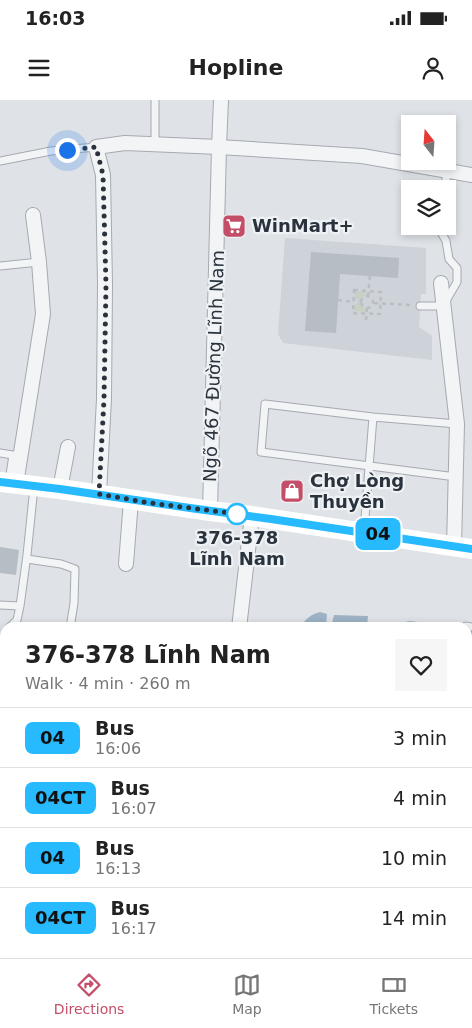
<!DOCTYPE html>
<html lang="en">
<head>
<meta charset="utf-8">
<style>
  body { margin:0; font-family:"DejaVu Sans",sans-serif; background:#f6f6f6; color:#222; height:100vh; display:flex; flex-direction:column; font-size:19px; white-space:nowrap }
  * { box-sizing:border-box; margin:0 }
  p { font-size:16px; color:#767676 }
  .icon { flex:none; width:28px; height:28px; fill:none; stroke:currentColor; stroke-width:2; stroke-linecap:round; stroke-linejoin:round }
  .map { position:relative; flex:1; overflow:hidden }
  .panel { position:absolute; left:0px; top:522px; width:472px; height:336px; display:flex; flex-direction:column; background:#fff; border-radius:15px 15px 0 0; box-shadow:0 2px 8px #0003 }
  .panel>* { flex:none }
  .badge { padding:0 10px; border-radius:8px; font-size:18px; line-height:32px }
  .needle { width:32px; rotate:343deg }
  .controls { position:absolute; left:401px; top:15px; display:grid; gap:10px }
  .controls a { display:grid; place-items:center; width:55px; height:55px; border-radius:0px; background:#fff; box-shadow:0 2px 8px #0003; font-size:25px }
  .you { position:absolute; width:25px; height:25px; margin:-12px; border:4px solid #fff; border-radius:50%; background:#1a73e8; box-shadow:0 0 0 8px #1a73e833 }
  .map>.badge { position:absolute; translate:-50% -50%; box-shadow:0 0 0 2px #fff }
  .round { display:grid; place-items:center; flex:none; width:52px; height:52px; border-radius:0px; background:#f6f6f6 }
  .head { display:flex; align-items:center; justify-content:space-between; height:85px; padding:0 25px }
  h1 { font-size:24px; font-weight:800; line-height:38px }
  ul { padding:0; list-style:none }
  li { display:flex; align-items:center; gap:15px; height:60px; padding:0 25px; border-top:1px solid #e0e0e0 }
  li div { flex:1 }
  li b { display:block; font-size:19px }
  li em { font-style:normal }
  li .badge { min-width:55px; font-weight:700; text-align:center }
  .status { display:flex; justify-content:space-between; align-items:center; height:35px; padding:0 25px; background:#fff; direction:ltr }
  .status svg { height:14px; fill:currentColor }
  header { display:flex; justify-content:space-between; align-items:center; height:65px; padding:0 25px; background:#fff; font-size:22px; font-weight:800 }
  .tabs { display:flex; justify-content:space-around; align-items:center; height:70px; border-top:1px solid #e0e0e0; background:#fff; font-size:14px; color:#767676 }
  .tabs a { display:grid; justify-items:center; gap:2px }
  .tabs .active { color:#c44d67 }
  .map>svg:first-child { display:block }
  .built { fill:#ced2d9 }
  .green { fill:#c6d1c1 }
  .water { fill:#9db3c5 }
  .building { fill:#b7bdc4 }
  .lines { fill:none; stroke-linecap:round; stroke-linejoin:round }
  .service-casing { stroke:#a5aab1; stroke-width:9 }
  .minor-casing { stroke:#a5aab1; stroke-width:16 }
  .path { stroke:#babec2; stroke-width:2.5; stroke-dasharray:4 4; stroke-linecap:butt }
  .service { stroke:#f2f4f6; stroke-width:7 }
  .minor { stroke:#f2f4f6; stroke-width:14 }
  .secondary { stroke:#fff; stroke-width:20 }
  .line-casing { stroke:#fff; stroke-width:11 }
  .line { stroke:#27baff; stroke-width:8 }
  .walk { stroke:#29323d; stroke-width:5; stroke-dasharray:0 9 }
  .stop-dot { fill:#fff; stroke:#27baff; stroke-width:2.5 }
  .labels { text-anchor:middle; stroke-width:4.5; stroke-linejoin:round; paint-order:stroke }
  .poi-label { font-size:18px; font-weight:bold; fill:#29323d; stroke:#eff2f5; text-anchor:start }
  .street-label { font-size:18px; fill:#29323d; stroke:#eff2f5 }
  .stop-label { font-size:18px; font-weight:bold; fill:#29323d; stroke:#eff2f5 }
</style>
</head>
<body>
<div class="status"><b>16:03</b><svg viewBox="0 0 49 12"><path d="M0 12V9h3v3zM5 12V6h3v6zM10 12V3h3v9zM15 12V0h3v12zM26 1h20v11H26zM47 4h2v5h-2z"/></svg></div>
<header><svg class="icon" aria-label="menu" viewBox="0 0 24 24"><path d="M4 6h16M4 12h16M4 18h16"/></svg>Hopline<svg class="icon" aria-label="person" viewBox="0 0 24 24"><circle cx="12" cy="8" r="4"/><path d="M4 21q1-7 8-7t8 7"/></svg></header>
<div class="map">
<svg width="472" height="858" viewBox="0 0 472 858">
  <rect width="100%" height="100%" fill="#dfe3e7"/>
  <path class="built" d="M285,138L426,148V194H421L419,227L432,236V260L283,243L278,234Z"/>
  <path class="green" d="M355,192H366L365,195L360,199C360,204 361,207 366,209V212L354,211L355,204H358L359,199H355Z"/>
  <path class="water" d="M320,512L327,514L326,527H331L334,515L368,516L367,527H285L300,526C306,520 310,514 320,512Z
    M410,521L457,527H379L381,526Z
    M468,529L472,530V858H341V854H468Z
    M125,854H196V858H124Z
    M207,854H333V858H207Z"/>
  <path class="building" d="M311,152L399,158L398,178L340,174L336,233L305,231Z
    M0,447L19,450L16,475L0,473Z"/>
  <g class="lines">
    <g class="service-casing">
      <path id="service" d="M155,0V44
        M0,61L51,51L96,47
        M445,89L447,70
        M0,166L39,162
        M420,206H443L457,182V168L449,159L446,141L441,132V126
        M0,353L13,355L9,381
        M456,377L261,352L265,304L373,317L457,324
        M364,431L373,317
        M27,459L61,464L75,469L74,503L70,528
        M0,505L20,506
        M466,526L472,527
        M9,528L17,520L20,506L27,455L34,387
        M5,566L1,622H5
        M0,673L5,640
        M0,746L5,747
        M0,772L5,755
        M0,788L5,790
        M0,838L5,841
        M10,858L11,854
        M120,858V854"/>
    </g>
    <g class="minor-casing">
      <path id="minor" d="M441,183L457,324L454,447
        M16,384L43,214L39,162L33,115
        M60,389L68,347
        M99,394L104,299L105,185L103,75L96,47L125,43L219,47L362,56L472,75
        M210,411L219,47L221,0
        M126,464L131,400
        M239,528L252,416
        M202,858V854"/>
    </g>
    <path class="path" d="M354,190L381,192L380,214L353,213Z
      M361 202a6 6 0 1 1 12 0a6 6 0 1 1-12 0Z
      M368,196L370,176
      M338,200L354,202
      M374,203L411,205
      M366,220L367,208"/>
    <use href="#service" class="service"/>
    <use href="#minor" class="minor"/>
    <path class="secondary" d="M0,382L60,389L210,411L252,416L472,449"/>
  </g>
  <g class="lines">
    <g class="line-casing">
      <path id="line" d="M0,382L60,389L190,408L271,419L472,449"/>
    </g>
    <use href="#line" class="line"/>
    <path class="walk" d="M67,50L96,47L103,75L106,185L104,299L99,394L150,403L238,414H237"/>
  </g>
  <defs>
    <g id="supermarket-square" transform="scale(1.25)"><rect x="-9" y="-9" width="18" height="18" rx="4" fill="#c44d67" stroke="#eff2f5"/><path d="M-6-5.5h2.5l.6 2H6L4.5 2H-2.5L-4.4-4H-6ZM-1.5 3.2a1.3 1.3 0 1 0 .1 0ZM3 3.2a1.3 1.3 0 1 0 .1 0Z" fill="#fff"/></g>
    <g id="shop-square" transform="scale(1.25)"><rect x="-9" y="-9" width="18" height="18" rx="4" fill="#c44d67" stroke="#eff2f5"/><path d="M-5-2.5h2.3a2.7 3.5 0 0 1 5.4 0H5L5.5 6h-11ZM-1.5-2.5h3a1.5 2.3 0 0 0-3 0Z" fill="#fff"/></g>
  </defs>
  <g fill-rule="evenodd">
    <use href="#supermarket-square" x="234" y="126"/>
    <use href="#shop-square" x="292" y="391"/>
  </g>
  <circle class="stop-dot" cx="237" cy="414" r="10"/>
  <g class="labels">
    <g class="poi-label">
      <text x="252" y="132">WinMart+</text>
      <text x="310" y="387">Chợ Lòng<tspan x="310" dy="21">Thuyền</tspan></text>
    </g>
    <g class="street-label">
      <text transform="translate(214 266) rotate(-88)" y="6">Ngõ 467 Đường Lĩnh Nam</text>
    </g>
    <g class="stop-label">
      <text x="237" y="444">376-378<tspan x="237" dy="21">Lĩnh Nam</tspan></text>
    </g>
  </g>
</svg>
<div class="controls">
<a><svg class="needle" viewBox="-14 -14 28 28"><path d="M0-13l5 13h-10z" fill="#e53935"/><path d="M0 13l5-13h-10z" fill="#767676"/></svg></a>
<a><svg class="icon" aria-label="layers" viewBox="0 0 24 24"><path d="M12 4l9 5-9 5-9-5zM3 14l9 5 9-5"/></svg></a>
</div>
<div class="you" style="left:67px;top:50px"></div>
<b class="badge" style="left:378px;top:434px;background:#27baff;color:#111">04</b>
<section class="panel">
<div class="head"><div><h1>376-378 Lĩnh Nam</h1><p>Walk · 4 min · 260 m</p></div><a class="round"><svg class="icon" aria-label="heart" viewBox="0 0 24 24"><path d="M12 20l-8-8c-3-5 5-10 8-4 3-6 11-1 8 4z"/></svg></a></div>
<ul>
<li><span class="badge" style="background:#27baff;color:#111">04</span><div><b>Bus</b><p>16:06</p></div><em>3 min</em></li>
<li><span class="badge" style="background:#27baff;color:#111">04CT</span><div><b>Bus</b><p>16:07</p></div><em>4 min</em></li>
<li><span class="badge" style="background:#27baff;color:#111">04</span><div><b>Bus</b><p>16:13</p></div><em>10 min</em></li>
<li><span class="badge" style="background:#27baff;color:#111">04CT</span><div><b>Bus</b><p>16:17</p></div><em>14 min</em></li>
</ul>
</section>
</div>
<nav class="tabs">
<a class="active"><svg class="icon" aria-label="directions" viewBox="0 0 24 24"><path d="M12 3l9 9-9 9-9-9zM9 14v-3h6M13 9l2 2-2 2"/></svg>Directions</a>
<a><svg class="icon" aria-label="map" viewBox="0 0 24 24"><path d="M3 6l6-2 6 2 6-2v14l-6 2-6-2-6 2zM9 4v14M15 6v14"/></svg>Map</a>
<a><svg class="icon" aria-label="tickets" viewBox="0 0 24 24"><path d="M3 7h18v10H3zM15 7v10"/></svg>Tickets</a>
</nav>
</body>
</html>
